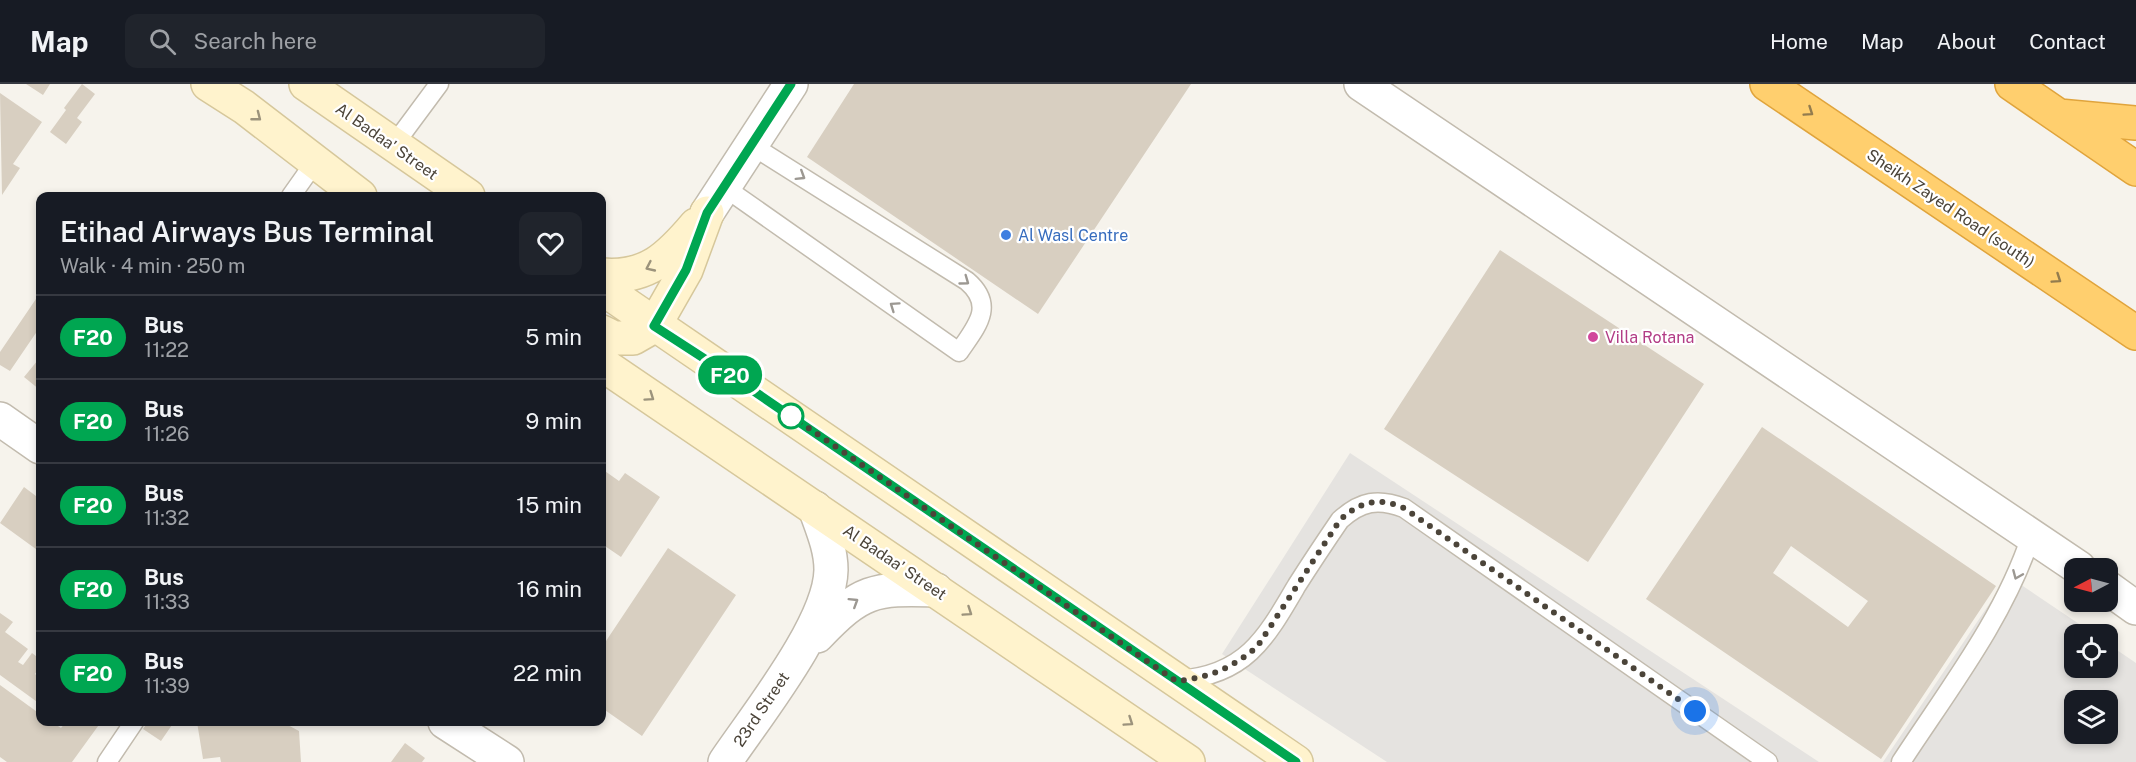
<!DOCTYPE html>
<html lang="en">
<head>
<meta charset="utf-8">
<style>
  body { margin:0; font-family:"Public Sans",sans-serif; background:#20242c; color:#f1f3f6; height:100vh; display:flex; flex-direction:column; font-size:22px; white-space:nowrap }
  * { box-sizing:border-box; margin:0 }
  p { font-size:20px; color:#9ea1a6 }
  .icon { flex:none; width:33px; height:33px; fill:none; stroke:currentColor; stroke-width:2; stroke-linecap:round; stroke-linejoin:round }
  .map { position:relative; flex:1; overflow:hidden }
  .side { position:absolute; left:36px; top:108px; width:570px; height:534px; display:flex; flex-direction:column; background:#171b24; border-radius:12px; box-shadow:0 3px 9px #0003 }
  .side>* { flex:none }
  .badge { padding:0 12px; border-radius:20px; font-size:21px; line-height:39px }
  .needle { width:39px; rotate:264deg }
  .tools { position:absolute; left:2064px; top:474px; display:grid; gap:12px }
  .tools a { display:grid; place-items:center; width:54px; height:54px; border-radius:12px; background:#171b24; box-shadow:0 3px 9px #0003; font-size:30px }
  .you { position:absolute; width:30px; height:30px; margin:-15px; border:4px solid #fff; border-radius:50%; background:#1a73e8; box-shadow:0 0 0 9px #1a73e833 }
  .map>.badge { position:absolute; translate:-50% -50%; box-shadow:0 0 0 3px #fff }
  .round { display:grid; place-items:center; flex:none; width:63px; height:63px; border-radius:12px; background:#20242c }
  .headline { display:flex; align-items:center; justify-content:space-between; height:102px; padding:0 24px }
  h1 { font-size:28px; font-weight:600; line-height:45px }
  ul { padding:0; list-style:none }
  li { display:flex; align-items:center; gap:18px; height:84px; padding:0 24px; border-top:2px solid #363941 }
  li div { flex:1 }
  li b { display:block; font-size:22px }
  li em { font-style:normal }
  li .badge { min-width:66px; font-weight:700; text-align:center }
  header { display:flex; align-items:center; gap:36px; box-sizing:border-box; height:84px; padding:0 30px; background:#171b24; border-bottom:2px solid #363941 }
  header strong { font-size:28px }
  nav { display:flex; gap:33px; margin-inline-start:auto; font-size:21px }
  .search { width:420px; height:54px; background:#20242c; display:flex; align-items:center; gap:15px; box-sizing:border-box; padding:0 21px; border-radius:12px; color:#9ea1a6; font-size:22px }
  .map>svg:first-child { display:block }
  .parking { fill:#e5e3e0; fill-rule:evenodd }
  .building { fill:#d8cfc1; fill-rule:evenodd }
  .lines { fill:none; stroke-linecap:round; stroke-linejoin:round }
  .service-casing { stroke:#c2bbae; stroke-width:21 }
  .minor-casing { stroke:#c2bbae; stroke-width:36 }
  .secondary-casing { stroke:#d6c79b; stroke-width:36 }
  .motorway-casing { stroke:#e0a43c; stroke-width:36 }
  .service { stroke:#fff; stroke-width:18 }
  .minor { stroke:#fff; stroke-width:33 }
  .secondary { stroke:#fff3cd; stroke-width:33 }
  .motorway { stroke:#ffcf6e; stroke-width:33 }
  .oneway { stroke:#937c4e }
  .oneway2 { stroke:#9c937c }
  .oneway3 { stroke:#9c9892 }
  .line-casing { stroke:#fff; stroke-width:14 }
  .line { stroke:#00a651; stroke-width:9 }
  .walk { stroke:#4b4439; stroke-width:6; stroke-dasharray:0 10.8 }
  .shop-dot { fill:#3f7fe0; stroke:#fff; stroke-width:2 }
  .hotel-dot { fill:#d1479c; stroke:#fff; stroke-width:2 }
  .stop-dot { fill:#fff; stroke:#00a651; stroke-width:3 }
  .labels { text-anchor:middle; stroke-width:4.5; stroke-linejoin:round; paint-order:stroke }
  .street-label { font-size:16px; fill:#4b4439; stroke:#fff }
  .shop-label { font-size:16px; fill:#366cbe; stroke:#fff; text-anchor:start }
  .hotel-label { font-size:16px; fill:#b23c85; stroke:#fff; text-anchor:start }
</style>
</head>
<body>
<header>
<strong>Map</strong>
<div class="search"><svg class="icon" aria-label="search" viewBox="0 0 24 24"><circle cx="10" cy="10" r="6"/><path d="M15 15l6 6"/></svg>Search here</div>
<nav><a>Home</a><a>Map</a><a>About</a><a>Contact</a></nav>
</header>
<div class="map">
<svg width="2136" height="678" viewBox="0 0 2136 678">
  <rect width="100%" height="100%" fill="#f6f3ec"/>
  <path class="parking" d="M1350,369L1819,678H1387L1222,570Z
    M2008,492L2094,550H2074V584H2108V560L2136,579V678H1883ZM2074,616H2108V650H2074Z"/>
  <path class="building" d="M26,0H50L43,11Z
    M82,0L95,10L77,34L82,38L66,60L50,48L66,26L64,24Z
    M854,0H1191L1038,230L807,73Z
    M0,9L42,38L13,80L20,84L2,111Z
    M1500,166L1704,300L1588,478L1384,345Z
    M40,209V243L10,287L0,281V268Z
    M38,276L40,277V306L24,293Z
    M1762,343L1996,502L1881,675L1646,515ZM1791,462L1868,517L1848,543L1773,489Z
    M602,385L619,397L625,389L660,413L621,473L602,460Z
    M24,403L40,415V468L0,439Z
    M668,464L736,511L642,652L602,624V563Z
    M0,529L13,538L5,548L28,565L18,578L23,581L32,569L40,575V583L35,590L40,594V620L0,591Z
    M0,601L40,630V638H52L61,644L66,638H101L72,678H7L0,673Z
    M148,638H174L161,657L143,645Z
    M197,638H282L299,647L301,678H221L220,673L203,675Z
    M405,659L425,674L422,678H391Z"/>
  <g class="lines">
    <g class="service-casing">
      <path id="service" d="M393,62L439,0
        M724,103L959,268C976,243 996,222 967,197L751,61
        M291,112L315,78
        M1179,596C1246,591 1266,554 1297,501C1311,479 1325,458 1340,436C1361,417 1378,414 1404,424L1768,678
        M107,678L134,638
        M1901,678C1948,606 2004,534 2031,452"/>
    </g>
    <g class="minor-casing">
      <path id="minor" d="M1361,0L2079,484
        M707,129L791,0
        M0,335L40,363
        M2108,504L2136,524
        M817,552C861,506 873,504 936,506
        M445,638L507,678
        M725,678C756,632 830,540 831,486C831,464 822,444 815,424"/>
    </g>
    <g class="secondary-casing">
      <path id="secondary" d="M208,0L244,23L360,112
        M306,0L468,112
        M602,191C647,195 669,173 696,141
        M602,204L1296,678
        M602,248L614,254H633L654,242L686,186L707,129
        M602,280L1188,678"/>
    </g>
    <g class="motorway-casing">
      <path id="motorway" d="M1767,0L2136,249
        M2012,0L2136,85
        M2059,32L2136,39"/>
    </g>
    <use href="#service" class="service"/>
    <use href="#minor" class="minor"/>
    <use href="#secondary" class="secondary"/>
    <use href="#motorway" class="motorway"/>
  </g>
  <defs><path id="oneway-chevron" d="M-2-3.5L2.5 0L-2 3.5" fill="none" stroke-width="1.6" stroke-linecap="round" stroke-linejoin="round" transform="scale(1.5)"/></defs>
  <g class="oneway">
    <use href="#oneway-chevron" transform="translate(1809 28) rotate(34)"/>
    <use href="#oneway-chevron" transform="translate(2057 195) rotate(34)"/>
  </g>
  <g class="oneway2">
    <use href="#oneway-chevron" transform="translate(257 33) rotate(38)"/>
    <use href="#oneway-chevron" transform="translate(650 183) rotate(155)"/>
    <use href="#oneway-chevron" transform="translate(650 313) rotate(35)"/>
    <use href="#oneway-chevron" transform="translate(968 528) rotate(34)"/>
    <use href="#oneway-chevron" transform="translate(1129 638) rotate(34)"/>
  </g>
  <g class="oneway3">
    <use href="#oneway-chevron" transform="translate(801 92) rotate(32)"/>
    <use href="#oneway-chevron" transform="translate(965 197) rotate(36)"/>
    <use href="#oneway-chevron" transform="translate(894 222) rotate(-145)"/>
    <use href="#oneway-chevron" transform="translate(2017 491) rotate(113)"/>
    <use href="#oneway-chevron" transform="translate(854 518) rotate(-32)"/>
  </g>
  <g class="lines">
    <g class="line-casing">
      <path id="line" d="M791,0L707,129L686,186L654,242L742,299L1296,678"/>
    </g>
    <use href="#line" class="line"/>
    <path class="walk" d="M791,332L1176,597C1209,594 1232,584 1257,563L1340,436C1361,417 1378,413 1404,424L1695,627"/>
  </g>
  <circle class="shop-dot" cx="1006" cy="151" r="6"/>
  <circle class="hotel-dot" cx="1593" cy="253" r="6"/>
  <circle class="stop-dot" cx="791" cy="332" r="12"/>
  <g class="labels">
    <g class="street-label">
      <text transform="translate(387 57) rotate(35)" y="6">Al Badaa' Street</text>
      <text transform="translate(1951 124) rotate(34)" y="6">Sheikh Zayed Road (south)</text>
      <text transform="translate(895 478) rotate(34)" y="6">Al Badaa' Street</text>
      <text transform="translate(761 625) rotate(-56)" y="6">23rd Street</text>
    </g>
    <g class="shop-label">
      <text x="1018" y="157">Al Wasl Centre</text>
    </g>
    <g class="hotel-label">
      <text x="1605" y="259">Villa Rotana</text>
    </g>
  </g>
</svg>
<div class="tools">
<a><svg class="needle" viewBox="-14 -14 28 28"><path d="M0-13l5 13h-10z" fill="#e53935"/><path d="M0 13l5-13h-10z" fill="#9ea1a6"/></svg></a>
<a><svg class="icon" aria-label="locate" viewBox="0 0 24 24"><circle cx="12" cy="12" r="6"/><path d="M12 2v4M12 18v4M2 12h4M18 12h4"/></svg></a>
<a><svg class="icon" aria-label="layers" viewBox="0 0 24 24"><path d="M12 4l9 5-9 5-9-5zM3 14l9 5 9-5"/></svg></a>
</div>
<div class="you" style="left:1695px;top:627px"></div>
<b class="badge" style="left:730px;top:291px;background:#00a651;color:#fff">F20</b>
<section class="side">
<div class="headline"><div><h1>Etihad Airways Bus Terminal</h1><p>Walk · 4 min · 250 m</p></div><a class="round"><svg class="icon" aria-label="heart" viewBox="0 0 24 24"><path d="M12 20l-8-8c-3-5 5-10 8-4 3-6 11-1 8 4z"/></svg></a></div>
<ul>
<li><span class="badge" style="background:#00a651;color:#fff">F20</span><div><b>Bus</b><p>11:22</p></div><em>5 min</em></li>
<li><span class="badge" style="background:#00a651;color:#fff">F20</span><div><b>Bus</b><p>11:26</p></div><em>9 min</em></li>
<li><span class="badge" style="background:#00a651;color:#fff">F20</span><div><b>Bus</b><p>11:32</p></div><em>15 min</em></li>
<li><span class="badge" style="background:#00a651;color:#fff">F20</span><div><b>Bus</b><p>11:33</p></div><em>16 min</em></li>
<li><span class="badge" style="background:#00a651;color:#fff">F20</span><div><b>Bus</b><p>11:39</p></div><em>22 min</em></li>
</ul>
</section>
</div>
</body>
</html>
